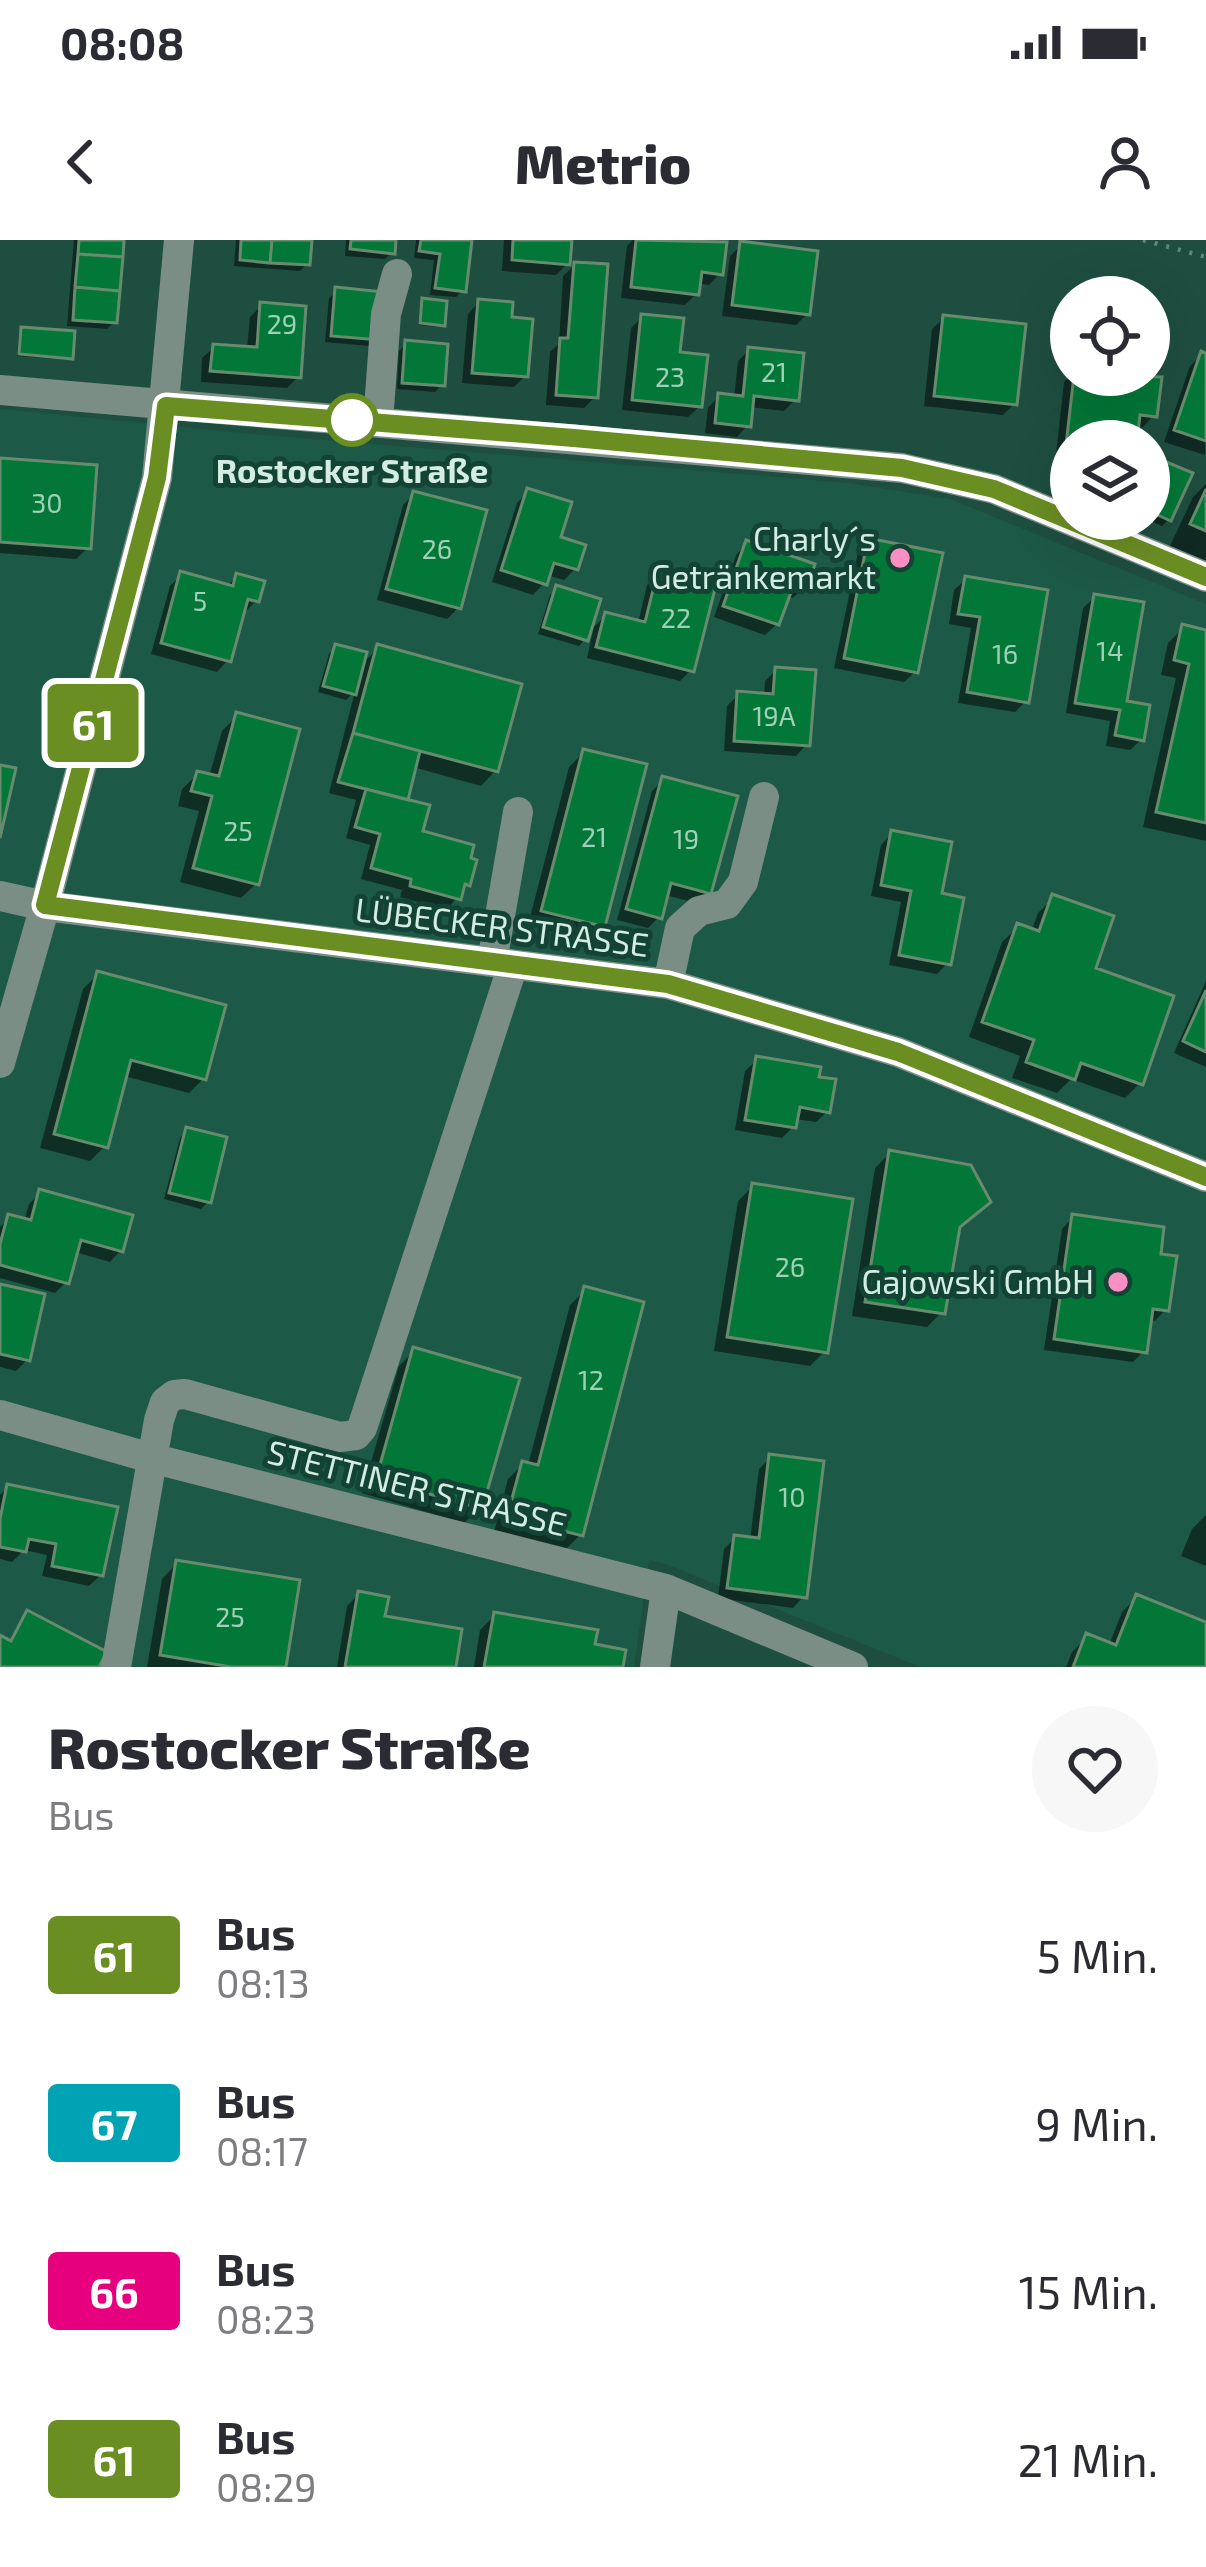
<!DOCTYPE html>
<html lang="de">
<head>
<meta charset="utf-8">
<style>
  body { margin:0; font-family:"Exo 2",sans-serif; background:#f7f7f7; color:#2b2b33; height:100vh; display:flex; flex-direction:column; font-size:45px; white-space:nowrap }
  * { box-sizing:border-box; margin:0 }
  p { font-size:39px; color:#7c7c81 }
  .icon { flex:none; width:66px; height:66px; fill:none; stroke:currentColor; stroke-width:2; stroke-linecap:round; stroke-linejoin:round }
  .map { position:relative; height:1427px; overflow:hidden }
  .side { display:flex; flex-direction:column; background:#fff; flex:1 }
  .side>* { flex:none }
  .badge { padding:0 24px; border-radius:9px; font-size:42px; line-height:78px }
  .fabs { position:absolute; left:1050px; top:36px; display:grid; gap:24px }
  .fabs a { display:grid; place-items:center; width:120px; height:120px; border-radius:50%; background:#fff; box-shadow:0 12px 48px #0002; font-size:60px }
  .map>.badge { position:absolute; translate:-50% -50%; box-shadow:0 0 0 6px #fff }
  .round { display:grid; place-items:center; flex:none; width:126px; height:126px; border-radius:63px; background:#f7f7f7 }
  .headline { display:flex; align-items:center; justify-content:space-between; height:204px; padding:0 48px }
  h1 { font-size:57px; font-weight:800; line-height:90px }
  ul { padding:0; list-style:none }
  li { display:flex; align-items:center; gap:36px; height:168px; padding:0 48px }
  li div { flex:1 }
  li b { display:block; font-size:45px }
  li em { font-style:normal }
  li .badge { min-width:132px; font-weight:700; text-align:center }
  .status { display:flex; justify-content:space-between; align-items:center; height:84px; padding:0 60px; background:#fff; direction:ltr }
  .status svg { height:33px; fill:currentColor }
  header { display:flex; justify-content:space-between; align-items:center; height:156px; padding:0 48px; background:#fff; font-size:54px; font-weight:800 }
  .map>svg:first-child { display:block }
  .built { fill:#1d5947 }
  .shadow { fill:#0007 }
  .building { fill:#037737; stroke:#678b6e; stroke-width:3 }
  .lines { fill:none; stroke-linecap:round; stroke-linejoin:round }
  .path { stroke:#5f877a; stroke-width:4.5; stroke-dasharray:3 9; stroke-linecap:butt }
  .minor { stroke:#7a8e86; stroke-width:30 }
  .line-casing { stroke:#fff; stroke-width:27 }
  .line { stroke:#6b8e23; stroke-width:18 }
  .stop-dot { fill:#fff; stroke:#6b8e23; stroke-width:6 }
  .poi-dot { fill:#fb8fc3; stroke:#124335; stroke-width:4.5 }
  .labels { text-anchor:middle; stroke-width:10; stroke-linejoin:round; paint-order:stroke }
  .number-label { font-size:27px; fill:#a0d0b8 }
  .stop-label { font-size:33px; font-weight:bold; fill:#d4ede3; stroke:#124335 }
  .poi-label { font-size:33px; fill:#d4ede3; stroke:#124335; text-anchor:end }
  .street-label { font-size:33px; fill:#d4ede3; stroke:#124335 }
</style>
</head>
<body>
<div class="status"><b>08:08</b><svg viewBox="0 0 49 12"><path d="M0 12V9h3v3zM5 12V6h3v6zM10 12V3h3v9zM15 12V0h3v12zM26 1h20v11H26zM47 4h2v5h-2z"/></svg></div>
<header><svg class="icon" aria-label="back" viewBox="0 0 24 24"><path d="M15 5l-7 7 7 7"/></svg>Metrio<svg class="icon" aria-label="person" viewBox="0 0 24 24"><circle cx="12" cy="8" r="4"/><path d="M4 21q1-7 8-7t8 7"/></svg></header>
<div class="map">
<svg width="1206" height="1427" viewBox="0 0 1206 1427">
  <rect width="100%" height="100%" fill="#1e4e40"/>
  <path class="built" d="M0,169L263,195L848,243L950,259L1206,364V1427H920L666,1324L649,1320L634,1427H0Z"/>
  <path class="shadow" d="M74,0H121L114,82L107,89L67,86Z
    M236,0H309L307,24L300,31L234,26Z
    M346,0H393L392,12L385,19L345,16Z
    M416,0H469L463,50L456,57L430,55L434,20L414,18Z
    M504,0H569L567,24L556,35L502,31Z
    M633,0H685L723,5L720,33L709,45L697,43L696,54L685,65L621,58L627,6Z
    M741,5L807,74L796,85L722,76L730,16Z
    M575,25L595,157L584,168L546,165L550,112L559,104L563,36Z
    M337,51L380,54L369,106L325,102L329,58Z
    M423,61L442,84L439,87L418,85L420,64Z
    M479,62L508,80L525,136L514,147L462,143L468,74Z
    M261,66L298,137L287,148L201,142L202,118L214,107L247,109L250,77Z
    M642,77L677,115L700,166L688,177L622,170L631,88Z
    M944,78L1014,164L1003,175L924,166L932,89Z
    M22,90L70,117L67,120L17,116L19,93Z
    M407,103L442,144L435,152L397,149L399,111Z
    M749,110L796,159L784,171L750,167L748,185L737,197L705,193L708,168L719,156L734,158L738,121Z
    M1201,115L1206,116L1205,215L1164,202L1190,126Z
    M1071,135H1116L1158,140L1154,175L1143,187L1136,186L1134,201H1071V217L1056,215L1064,142Z
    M0,221L88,308L76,319L0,313Z
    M1165,224L1169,279L1162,286L1146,279H1149V250L1158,231Z
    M1206,244V323L1170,306L1193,257Z
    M528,251L575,329L564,340L547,335L544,343L533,355L492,342L517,263Z
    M414,254L458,368L447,379L377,360L403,265Z
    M869,301L916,431L904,442L834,428L858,312Z
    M747,303L804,347L793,358L786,356L777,384L765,395L714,377L736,315Z
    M659,334L691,430L680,441L587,418L593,391L579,406L538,394L550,355L557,348L587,394L606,375L638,383L647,345Z
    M181,335L226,347L237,336L257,360L254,363V357H233L254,363L245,372L242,370L228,420L217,432L151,414L170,346Z
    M966,339L1026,461L1015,472L958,463L971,388L949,384L954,350Z
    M1095,357L1124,464L1142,499L1130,510L1106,506L1110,481L1066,473L1083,368Z
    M1183,388L1206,393V601L1143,587L1176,438L1161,435L1168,403Z
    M336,407L361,425L378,408L496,530L481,546L413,527L404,562L419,594L467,644L447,670L400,657L402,650L361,639L370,605L346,598L356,560L329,553L355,451L346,460L318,452L329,414Z
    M776,430L807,504L796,516L724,511L727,466L739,454L764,456L765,441Z
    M237,476L257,643L241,658L180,642L199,571L178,566L182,549L198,534L209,537L222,491Z
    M584,512L602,686L587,701L528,685L569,527Z
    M663,540L709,652L697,663L665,655L659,677L648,688L617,680L652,551Z
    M892,593L939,656L948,723L937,734L889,725L901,662L871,656L881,605Z
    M1053,658L1092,730L1140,843L1125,858L1071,839L1057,853L1012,838L1020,816L969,797L1002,702L1018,687L1031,692L1038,673Z
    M98,734L204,838L189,853L124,836L105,906L90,921L40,908L83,749Z
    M1206,741V827L1174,813Z
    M757,820L816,839L828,871L816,882L795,879L793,887L782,898L735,890L745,831Z
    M187,890L208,962L201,969L164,959L180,898Z
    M890,913L942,1072L927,1087L852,1076L875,928Z
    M753,946L825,1111L810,1126L714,1111L738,961Z
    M40,953L121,1010L110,1022L75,1012L66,1042L55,1053L0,1038V987L9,978L24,982L29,964Z
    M1073,977L1157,1016L1166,1069L1155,1081L1149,1080L1144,1111L1133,1122L1044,1110L1062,989Z
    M0,1047L28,1119L16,1131L0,1127Z
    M585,1050L580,1295L565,1310L494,1292L508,1239L523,1224L528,1225L570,1065Z
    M414,1111L480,1268L464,1283L362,1253L399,1126Z
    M771,1217L804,1356L793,1368L718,1358L724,1309L735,1298L750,1300L759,1229Z
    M8,1247L101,1335L89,1346L42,1336L47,1315L24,1310L12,1322L0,1319V1255Z
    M1206,1275V1326L1181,1316L1192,1289Z
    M177,1323L283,1427H147L162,1339Z
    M359,1354L382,1379L453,1427H337L347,1366Z
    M1137,1357L1206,1385V1427H1066L1072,1412L1087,1397L1109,1405L1122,1372Z
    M495,1375L592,1406L620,1427H474L480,1390Z"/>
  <path class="building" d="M79,0H124L123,17L78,14Z
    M241,0H272L270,23L240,20Z
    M272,0H312L310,25L270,23Z
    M351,0H396L395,14L350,9Z
    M421,0H472L466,52L435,48L440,14L419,11Z
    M513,0H572L570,25L512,20Z
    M636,0L727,2L723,35L702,32L699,55L631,47Z
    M740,1L818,11L810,75L732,65Z
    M78,14L123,17L120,51L75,47Z
    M574,22L608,24L598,158L556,155L560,98H568Z
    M75,47L120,51L117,83L73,80Z
    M335,47L384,52L379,100L331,96Z
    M422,58L447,61L445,86L420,83Z
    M478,59L513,62L512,77L533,79L528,137L472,133Z
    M260,62L306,66L301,138L210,131L213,104L257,107Z
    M641,74L684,78L680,112L708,115L702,167L632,160Z
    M943,75L1026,84L1017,165L934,156Z
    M21,87L75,91L73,119L19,114Z
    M405,100L448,104L445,146L402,143Z
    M748,107L804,113L799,161L754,156L751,187L715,183L718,153L743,156Z
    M1201,111L1206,113V201L1174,190Z
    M1074,135L1162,137L1157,177L1140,175L1137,201H1071V205H1066Z
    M0,218L97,225L91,309L0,302Z
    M1164,221L1193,233L1171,281L1149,271V254Z
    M527,248L572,262L561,297L586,305L578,330L554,323L547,345L501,330Z
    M1206,249V291L1190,284Z
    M413,251L487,270L461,369L386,349Z
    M868,298L943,313L918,433L844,418Z
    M746,300L815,324L807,349L794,344L779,385L723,366Z
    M658,330L716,345L694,432L596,407L605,372L645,382Z
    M180,331L233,346L236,333L265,341L259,362L248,359L231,422L161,403Z
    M965,336L1048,350L1029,463L967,452L980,377L958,374Z
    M556,345L601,359L588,401L543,387Z
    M1094,354L1144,362L1127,461L1150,465L1144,501L1115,495L1120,470L1075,463Z
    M1182,384L1206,390V583L1156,572L1189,424L1174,420Z
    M335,404L367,412L356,455L323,446Z
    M377,404L522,444L498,532L353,493Z
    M775,427L816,430L810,506L734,501L737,451L773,454Z
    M236,472L300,489L259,645L193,628L212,556L191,551L197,531L219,536Z
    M353,493L420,511L408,560L338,542Z
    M583,509L647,524L605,687L541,671Z
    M0,525L16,528L0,598Z
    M662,536L738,556L711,654L671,643L662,679L626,669Z
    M366,549L430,565L423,591L474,605L471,618L477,620L470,646L465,644L461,660L410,646L411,639L371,628L380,594L355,587Z
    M891,590L952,602L942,653L964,658L951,725L899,715L911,651L881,645Z
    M1052,654L1114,676L1096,728L1174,756L1143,845L1081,823L1075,840L1026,822L1034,800L982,782L1017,683L1039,691Z
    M97,731L226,765L206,840L131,820L108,908L54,894Z
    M1206,750V812L1183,801Z
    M756,816L821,827L819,837L836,839L830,873L800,867L796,888L745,880Z
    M186,887L227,897L211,963L169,953Z
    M889,910L971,925L991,962L960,987L945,1074L865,1062Z
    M752,943L853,959L828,1113L727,1097Z
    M39,949L133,975L123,1012L81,1000L69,1044L0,1025V1004L8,974L31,980Z
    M1072,974L1164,987L1161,1014L1177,1016L1169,1071L1153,1069L1147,1113L1054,1099Z
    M0,1044L45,1054L30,1121L0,1114Z
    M584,1046L644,1062L583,1296L507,1277L522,1221L538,1225Z
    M413,1107L520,1138L482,1269L376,1239Z
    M769,1214L824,1221L807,1358L727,1348L734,1295L759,1298Z
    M7,1244L118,1267L103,1336L52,1326L56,1304L29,1299L26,1312L0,1307V1279Z
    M176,1320L300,1340L286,1427H231L160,1415Z
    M358,1351L389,1357L385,1376L462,1389L456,1427H345Z
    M1136,1354L1206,1382V1427H1073L1086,1393L1116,1405Z
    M27,1370L107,1412L99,1427H0V1395L11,1401Z
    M494,1372L598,1390L595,1404L626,1410L623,1427H484Z"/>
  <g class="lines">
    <path class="path" d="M1143,0L1206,17"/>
    <path class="minor" d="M0,150L902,228L994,249L1206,337
      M378,182L386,74L397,34
      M0,656L45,666L668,744L898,812L1206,937
      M492,722L518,572
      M668,744L680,688L699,671L727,664L743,642L764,557
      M0,823L45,666L157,238L179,0
      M0,1175L151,1218L666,1349L853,1427
      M116,1427L159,1180L165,1162L174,1155L185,1154L340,1197L356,1195L362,1188L513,725
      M655,1427L666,1349"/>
  </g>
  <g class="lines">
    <g class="line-casing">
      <path id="line" d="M1206,337L994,249L902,228L574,198L166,166L157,238L45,665L668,744L898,812L1206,937"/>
    </g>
    <use href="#line" class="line"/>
  </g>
  <circle class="stop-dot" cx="352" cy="180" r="24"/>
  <g class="poi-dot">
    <circle cx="900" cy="318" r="12"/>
    <circle cx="1118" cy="1042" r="12"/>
  </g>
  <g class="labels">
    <g class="number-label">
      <text x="282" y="94">29</text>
      <text x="774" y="142">21</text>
      <text x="670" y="147">23</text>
      <text x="47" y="273">30</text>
      <text x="437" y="319">26</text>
      <text x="200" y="371">5</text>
      <text x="676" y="388">22</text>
      <text x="1110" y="421">14</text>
      <text x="1005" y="424">16</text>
      <text x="774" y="486">19A</text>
      <text x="238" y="601">25</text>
      <text x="594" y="607">21</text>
      <text x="686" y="609">19</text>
      <text x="790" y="1037">26</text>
      <text x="591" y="1150">12</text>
      <text x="792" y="1267">10</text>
      <text x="230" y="1387">25</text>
    </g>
    <g class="stop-label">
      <text x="352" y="243">Rostocker Straße</text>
    </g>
    <g class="poi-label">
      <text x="876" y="311">Charly´s<tspan x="876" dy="38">Getränkemarkt</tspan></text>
      <text x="1094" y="1054">Gajowski GmbH</text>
    </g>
    <g class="street-label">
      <text transform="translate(502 687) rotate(7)" y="12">LÜBECKER STRASSE</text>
      <text transform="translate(417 1248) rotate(14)" y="12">STETTINER STRASSE</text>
    </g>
  </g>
</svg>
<div class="fabs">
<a><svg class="icon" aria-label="locate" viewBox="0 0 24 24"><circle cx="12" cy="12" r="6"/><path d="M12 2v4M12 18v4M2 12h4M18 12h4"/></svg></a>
<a><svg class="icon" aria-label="layers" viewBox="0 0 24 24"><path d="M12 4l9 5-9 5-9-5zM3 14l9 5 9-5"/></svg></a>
</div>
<b class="badge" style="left:93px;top:483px;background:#6b8e23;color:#fff">61</b>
</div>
<section class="side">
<div class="headline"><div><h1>Rostocker Straße</h1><p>Bus</p></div><a class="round"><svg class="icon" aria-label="heart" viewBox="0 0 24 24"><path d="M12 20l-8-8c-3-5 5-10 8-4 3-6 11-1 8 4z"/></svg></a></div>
<ul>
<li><span class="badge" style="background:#6b8e23;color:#fff">61</span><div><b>Bus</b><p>08:13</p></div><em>5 Min.</em></li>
<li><span class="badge" style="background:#00a3b4;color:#fff">67</span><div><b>Bus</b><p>08:17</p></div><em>9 Min.</em></li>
<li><span class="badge" style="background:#e6007e;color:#fff">66</span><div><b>Bus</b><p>08:23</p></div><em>15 Min.</em></li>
<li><span class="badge" style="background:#6b8e23;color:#fff">61</span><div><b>Bus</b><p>08:29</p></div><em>21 Min.</em></li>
</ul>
</section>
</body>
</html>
